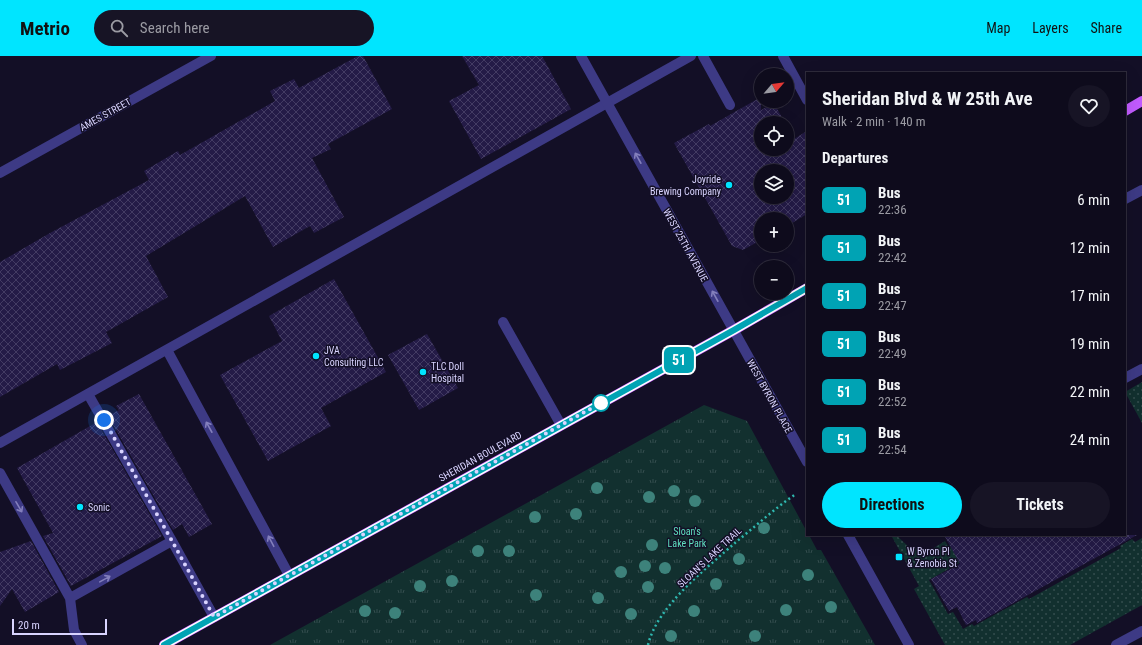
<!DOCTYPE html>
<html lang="en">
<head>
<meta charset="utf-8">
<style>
  body { margin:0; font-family:"Roboto Condensed",sans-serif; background:#171425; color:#f1f3f6; height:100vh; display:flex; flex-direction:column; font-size:15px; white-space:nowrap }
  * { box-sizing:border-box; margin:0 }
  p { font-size:13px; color:#9b9ba3 }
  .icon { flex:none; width:22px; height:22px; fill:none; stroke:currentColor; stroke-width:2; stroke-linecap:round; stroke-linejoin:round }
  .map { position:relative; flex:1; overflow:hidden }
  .panel { position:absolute; left:806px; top:16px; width:320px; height:464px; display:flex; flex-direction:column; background:#0e0b1c; border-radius:0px; box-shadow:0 4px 16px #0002,0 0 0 1px #2e2b3b }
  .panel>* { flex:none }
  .badge { padding:0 8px; border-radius:6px; font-size:14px; line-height:26px }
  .needle { width:26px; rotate:61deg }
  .controls { position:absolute; left:754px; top:12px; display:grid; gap:8px }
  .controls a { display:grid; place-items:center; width:40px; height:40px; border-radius:50%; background:#0e0b1c; box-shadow:0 4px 16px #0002,0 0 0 1px #2e2b3b; font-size:20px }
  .scale { position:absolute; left:12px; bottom:10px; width:95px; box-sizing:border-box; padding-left:4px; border:2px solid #d9d4ff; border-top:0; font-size:11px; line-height:14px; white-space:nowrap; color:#d9d4ff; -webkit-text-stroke:3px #130f26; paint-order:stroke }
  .you { position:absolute; width:20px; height:20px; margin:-10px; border:3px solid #fff; border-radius:50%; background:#1a73e8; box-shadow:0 0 0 6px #1a73e833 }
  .map>.badge { position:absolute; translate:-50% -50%; box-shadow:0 0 0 2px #fff }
  h2 { padding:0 16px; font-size:15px; line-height:36px }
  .round { display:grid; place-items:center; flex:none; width:42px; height:42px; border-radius:21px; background:#171425 }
  .headline { display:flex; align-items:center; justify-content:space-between; height:68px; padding:0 16px }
  h1 { font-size:19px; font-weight:700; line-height:30px }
  .cta { display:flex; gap:8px; margin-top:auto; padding:8px 16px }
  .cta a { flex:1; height:46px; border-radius:24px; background:#00e5ff; color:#111; font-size:16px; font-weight:700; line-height:46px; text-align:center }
  .cta a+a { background:#171425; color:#f1f3f6 }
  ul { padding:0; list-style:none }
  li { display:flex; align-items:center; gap:12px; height:48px; padding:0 16px }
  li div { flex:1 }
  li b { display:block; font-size:15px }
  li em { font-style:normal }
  li .badge { min-width:44px; font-weight:700; text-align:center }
  header { display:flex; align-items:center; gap:24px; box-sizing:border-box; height:56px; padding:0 20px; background:#00e5ff; color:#111 }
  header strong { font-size:19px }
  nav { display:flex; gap:22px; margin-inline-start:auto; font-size:14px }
  .search { width:280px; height:36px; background:#171425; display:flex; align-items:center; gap:10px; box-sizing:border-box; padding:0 14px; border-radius:22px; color:#9b9ba3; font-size:15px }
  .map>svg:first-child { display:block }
  .grass { fill:url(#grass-dots) }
  .park { fill:url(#park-tufts) }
  .building { fill:url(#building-cross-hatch); fill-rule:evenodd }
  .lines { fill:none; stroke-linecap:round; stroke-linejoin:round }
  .path { stroke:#2fb8b0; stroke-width:2.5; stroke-dasharray:2 3; stroke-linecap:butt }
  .service { stroke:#3d3a85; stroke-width:10 }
  .minor { stroke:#3d3a85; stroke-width:10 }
  .primary { stroke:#c25bff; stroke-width:10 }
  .tree { fill:#3d827b }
  .oneway { stroke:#837fbc }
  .line-casing { stroke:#fff; stroke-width:9 }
  .line { stroke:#00a3b4; stroke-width:6 }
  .walk { stroke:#d9d4ff; stroke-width:4; stroke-dasharray:0 7.2 }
  .poi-dot { fill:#00e5ff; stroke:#130f26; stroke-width:1.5 }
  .stop-dot { fill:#fff; stroke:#00a3b4; stroke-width:2 }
  .labels { text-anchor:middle; stroke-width:3; stroke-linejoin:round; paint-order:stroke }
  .street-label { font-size:10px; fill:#d9d4ff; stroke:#130f26 }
  .poi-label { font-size:10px; fill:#d9d4ff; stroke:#130f26; text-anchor:start }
  .park-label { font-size:10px; fill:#5fe0c0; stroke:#130f26 }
</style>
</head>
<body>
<header>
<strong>Metrio</strong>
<div class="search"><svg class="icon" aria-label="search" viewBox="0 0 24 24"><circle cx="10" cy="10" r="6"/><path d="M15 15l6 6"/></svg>Search here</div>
<nav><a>Map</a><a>Layers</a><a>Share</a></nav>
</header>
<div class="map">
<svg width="1142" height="589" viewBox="0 0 1142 589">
  <defs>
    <pattern id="grass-dots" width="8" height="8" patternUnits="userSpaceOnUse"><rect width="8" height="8" fill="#12302f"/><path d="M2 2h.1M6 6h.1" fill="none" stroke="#344d4e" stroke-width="1.8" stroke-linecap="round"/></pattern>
    <pattern id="park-tufts" width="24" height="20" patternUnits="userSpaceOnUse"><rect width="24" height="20" fill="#12302f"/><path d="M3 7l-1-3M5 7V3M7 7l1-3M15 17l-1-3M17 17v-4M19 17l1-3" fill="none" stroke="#344d4e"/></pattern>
    <pattern id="building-cross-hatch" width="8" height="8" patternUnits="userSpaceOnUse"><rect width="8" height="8" fill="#241b47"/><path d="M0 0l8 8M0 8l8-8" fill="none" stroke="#433b63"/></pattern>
  </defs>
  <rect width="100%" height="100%" fill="#130f26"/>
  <path class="grass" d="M1142,326V367L1125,336Z
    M891,479H896L910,492L932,493L945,485L948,490L951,488L961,506L929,524L948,558L953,556L963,573L972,568L974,570L1027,541L1029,543L1121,492L1120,490L1132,483L1135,486L1142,482V549L1070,589H945L914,533L919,530Z"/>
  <path class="park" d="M704,349L747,365L807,476V479H809L817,494H821L875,589H270Z"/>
  <path class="building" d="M358,0H363L392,53L328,88L331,93L312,102L344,161L314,177L310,170L273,191L245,140L146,200L168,241L106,276L112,287L60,314L57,308L0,341V206L50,177L149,124L144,115L178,95L180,99L275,45L270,35L294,23L299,32Z
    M462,0H542L571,53L481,103L449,45L479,29Z
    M761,41V54L774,47L785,67H761V93H787V71L794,83L807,75V158L787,170V163H761V184L743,194L732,190L674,87L709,68L710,70ZM761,115H787V141H761Z
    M334,223L386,316L321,352L331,370L268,405L220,319L282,285L269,260Z
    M427,278L458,332L419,354L388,299Z
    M139,338L212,468L189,481L182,468L173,474L108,360L119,354L116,350Z
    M97,366L162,480L71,530L43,480L53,477L17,412Z
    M944,479H1137L977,567L976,564L966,569L957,551L949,555L931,523L960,508Z
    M31,485L59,536L25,556L12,533L0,550V496Z"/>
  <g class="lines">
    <path class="path" d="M648,589C657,550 707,512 736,486C756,470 775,452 796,438"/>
    <path class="service" d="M703,0L730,49
      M783,0L807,44
      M1125,143L1142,134
      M503,266L561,369
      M167,294L289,519
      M1125,322L1142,313
      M88,338L172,485L214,561
      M0,387L691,0
      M0,417L70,542L74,574L82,589
      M70,542L172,485"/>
    <path class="minor" d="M581,0L807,406
      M0,117L211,0
      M848,479L909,589
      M1116,589L1142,575"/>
    <path class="primary" d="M1125,55L1142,45
      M164,589L734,274L807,232"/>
  </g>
  <g class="tree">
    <circle cx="597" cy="432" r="6"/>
    <circle cx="674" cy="435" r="6"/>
    <circle cx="649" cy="441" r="6"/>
    <circle cx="695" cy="445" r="6"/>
    <circle cx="576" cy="458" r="6"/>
    <circle cx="535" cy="461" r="6"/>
    <circle cx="764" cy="472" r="6"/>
    <circle cx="652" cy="489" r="6"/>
    <circle cx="478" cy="495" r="6"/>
    <circle cx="509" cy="495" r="6"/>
    <circle cx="739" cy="503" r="6"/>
    <circle cx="645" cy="510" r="6"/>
    <circle cx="665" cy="512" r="6"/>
    <circle cx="621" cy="516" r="6"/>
    <circle cx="808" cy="519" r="6"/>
    <circle cx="452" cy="525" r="6"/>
    <circle cx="716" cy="528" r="6"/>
    <circle cx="420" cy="530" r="6"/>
    <circle cx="648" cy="531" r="6"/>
    <circle cx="536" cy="539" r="6"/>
    <circle cx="598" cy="542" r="6"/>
    <circle cx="831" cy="551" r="6"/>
    <circle cx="786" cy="554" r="6"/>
    <circle cx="365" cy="555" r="6"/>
    <circle cx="694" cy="555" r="6"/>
    <circle cx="395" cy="557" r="6"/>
    <circle cx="631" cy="558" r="6"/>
    <circle cx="671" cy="580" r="6"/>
    <circle cx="755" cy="580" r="6"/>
  </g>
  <defs><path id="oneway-shaft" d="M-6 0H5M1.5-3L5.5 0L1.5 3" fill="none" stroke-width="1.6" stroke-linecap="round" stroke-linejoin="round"/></defs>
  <g class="oneway">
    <use href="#oneway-shaft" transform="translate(638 102) rotate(-119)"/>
    <use href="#oneway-shaft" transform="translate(715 240) rotate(-119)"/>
    <use href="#oneway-shaft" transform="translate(209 371) rotate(-119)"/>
    <use href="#oneway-shaft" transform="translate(19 451) rotate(60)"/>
    <use href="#oneway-shaft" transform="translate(271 485) rotate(-118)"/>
    <use href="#oneway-shaft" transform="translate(105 523) rotate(-29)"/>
  </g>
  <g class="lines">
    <g class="line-casing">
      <path id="line" d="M164,589L734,274L807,232"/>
    </g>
    <use href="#line" class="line"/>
    <path class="walk" d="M104,364L172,485L214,561L601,347"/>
  </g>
  <g class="poi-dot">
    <circle cx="729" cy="129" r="4"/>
    <circle cx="316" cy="300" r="4"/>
    <circle cx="423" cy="316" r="4"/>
    <circle cx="80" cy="451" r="4"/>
    <rect x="895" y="497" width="8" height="8" rx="2"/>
  </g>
  <circle class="stop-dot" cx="601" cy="347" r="8"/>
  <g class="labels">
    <g class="street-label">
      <text transform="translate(105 58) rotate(-29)" y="4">AMES STREET</text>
      <text transform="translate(686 189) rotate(61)" y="4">WEST 25TH AVENUE</text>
      <text transform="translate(770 340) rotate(61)" y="4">WEST BYRON PLACE</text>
      <text transform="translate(480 400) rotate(-29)" y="4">SHERIDAN BOULEVARD</text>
      <text transform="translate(709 501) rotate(-43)" y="4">SLOAN'S LAKE TRAIL</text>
    </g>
    <g class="poi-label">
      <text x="721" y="127" text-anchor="end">Joyride<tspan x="721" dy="12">Brewing Company</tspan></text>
      <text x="324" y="298">JVA<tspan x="324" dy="12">Consulting LLC</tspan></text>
      <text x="431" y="314">TLC Doll<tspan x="431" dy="12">Hospital</tspan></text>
      <text x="88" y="455">Sonic</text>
      <text x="907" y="499">W Byron Pl<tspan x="907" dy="12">&amp; Zenobia St</tspan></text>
    </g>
    <g class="park-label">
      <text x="687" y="479">Sloan's<tspan x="687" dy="12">Lake Park</tspan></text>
    </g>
  </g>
</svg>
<div class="controls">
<a><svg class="needle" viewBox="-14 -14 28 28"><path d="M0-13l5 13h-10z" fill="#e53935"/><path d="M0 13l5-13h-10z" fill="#9b9ba3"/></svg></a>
<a><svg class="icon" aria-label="locate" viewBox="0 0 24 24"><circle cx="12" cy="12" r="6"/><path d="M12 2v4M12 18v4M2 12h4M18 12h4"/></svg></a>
<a><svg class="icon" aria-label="layers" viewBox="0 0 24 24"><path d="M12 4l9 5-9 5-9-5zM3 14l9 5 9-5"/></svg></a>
<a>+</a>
<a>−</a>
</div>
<div class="scale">20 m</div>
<div class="you" style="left:104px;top:364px"></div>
<b class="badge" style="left:679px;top:304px;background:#00a3b4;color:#fff">51</b>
<section class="panel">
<div class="headline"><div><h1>Sheridan Blvd &amp; W 25th Ave</h1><p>Walk · 2 min · 140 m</p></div><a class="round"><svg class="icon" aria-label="heart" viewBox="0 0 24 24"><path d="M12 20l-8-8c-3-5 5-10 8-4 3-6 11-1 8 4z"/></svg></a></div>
<h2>Departures</h2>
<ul>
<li><span class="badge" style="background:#00a3b4;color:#fff">51</span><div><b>Bus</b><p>22:36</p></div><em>6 min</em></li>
<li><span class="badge" style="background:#00a3b4;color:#fff">51</span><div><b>Bus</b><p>22:42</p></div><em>12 min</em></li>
<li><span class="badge" style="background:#00a3b4;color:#fff">51</span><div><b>Bus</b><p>22:47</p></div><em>17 min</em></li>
<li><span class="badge" style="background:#00a3b4;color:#fff">51</span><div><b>Bus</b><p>22:49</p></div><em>19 min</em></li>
<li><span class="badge" style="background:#00a3b4;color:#fff">51</span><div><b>Bus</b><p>22:52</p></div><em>22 min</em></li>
<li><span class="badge" style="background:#00a3b4;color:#fff">51</span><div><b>Bus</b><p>22:54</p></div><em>24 min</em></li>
</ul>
<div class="cta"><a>Directions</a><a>Tickets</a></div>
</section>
</div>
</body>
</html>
